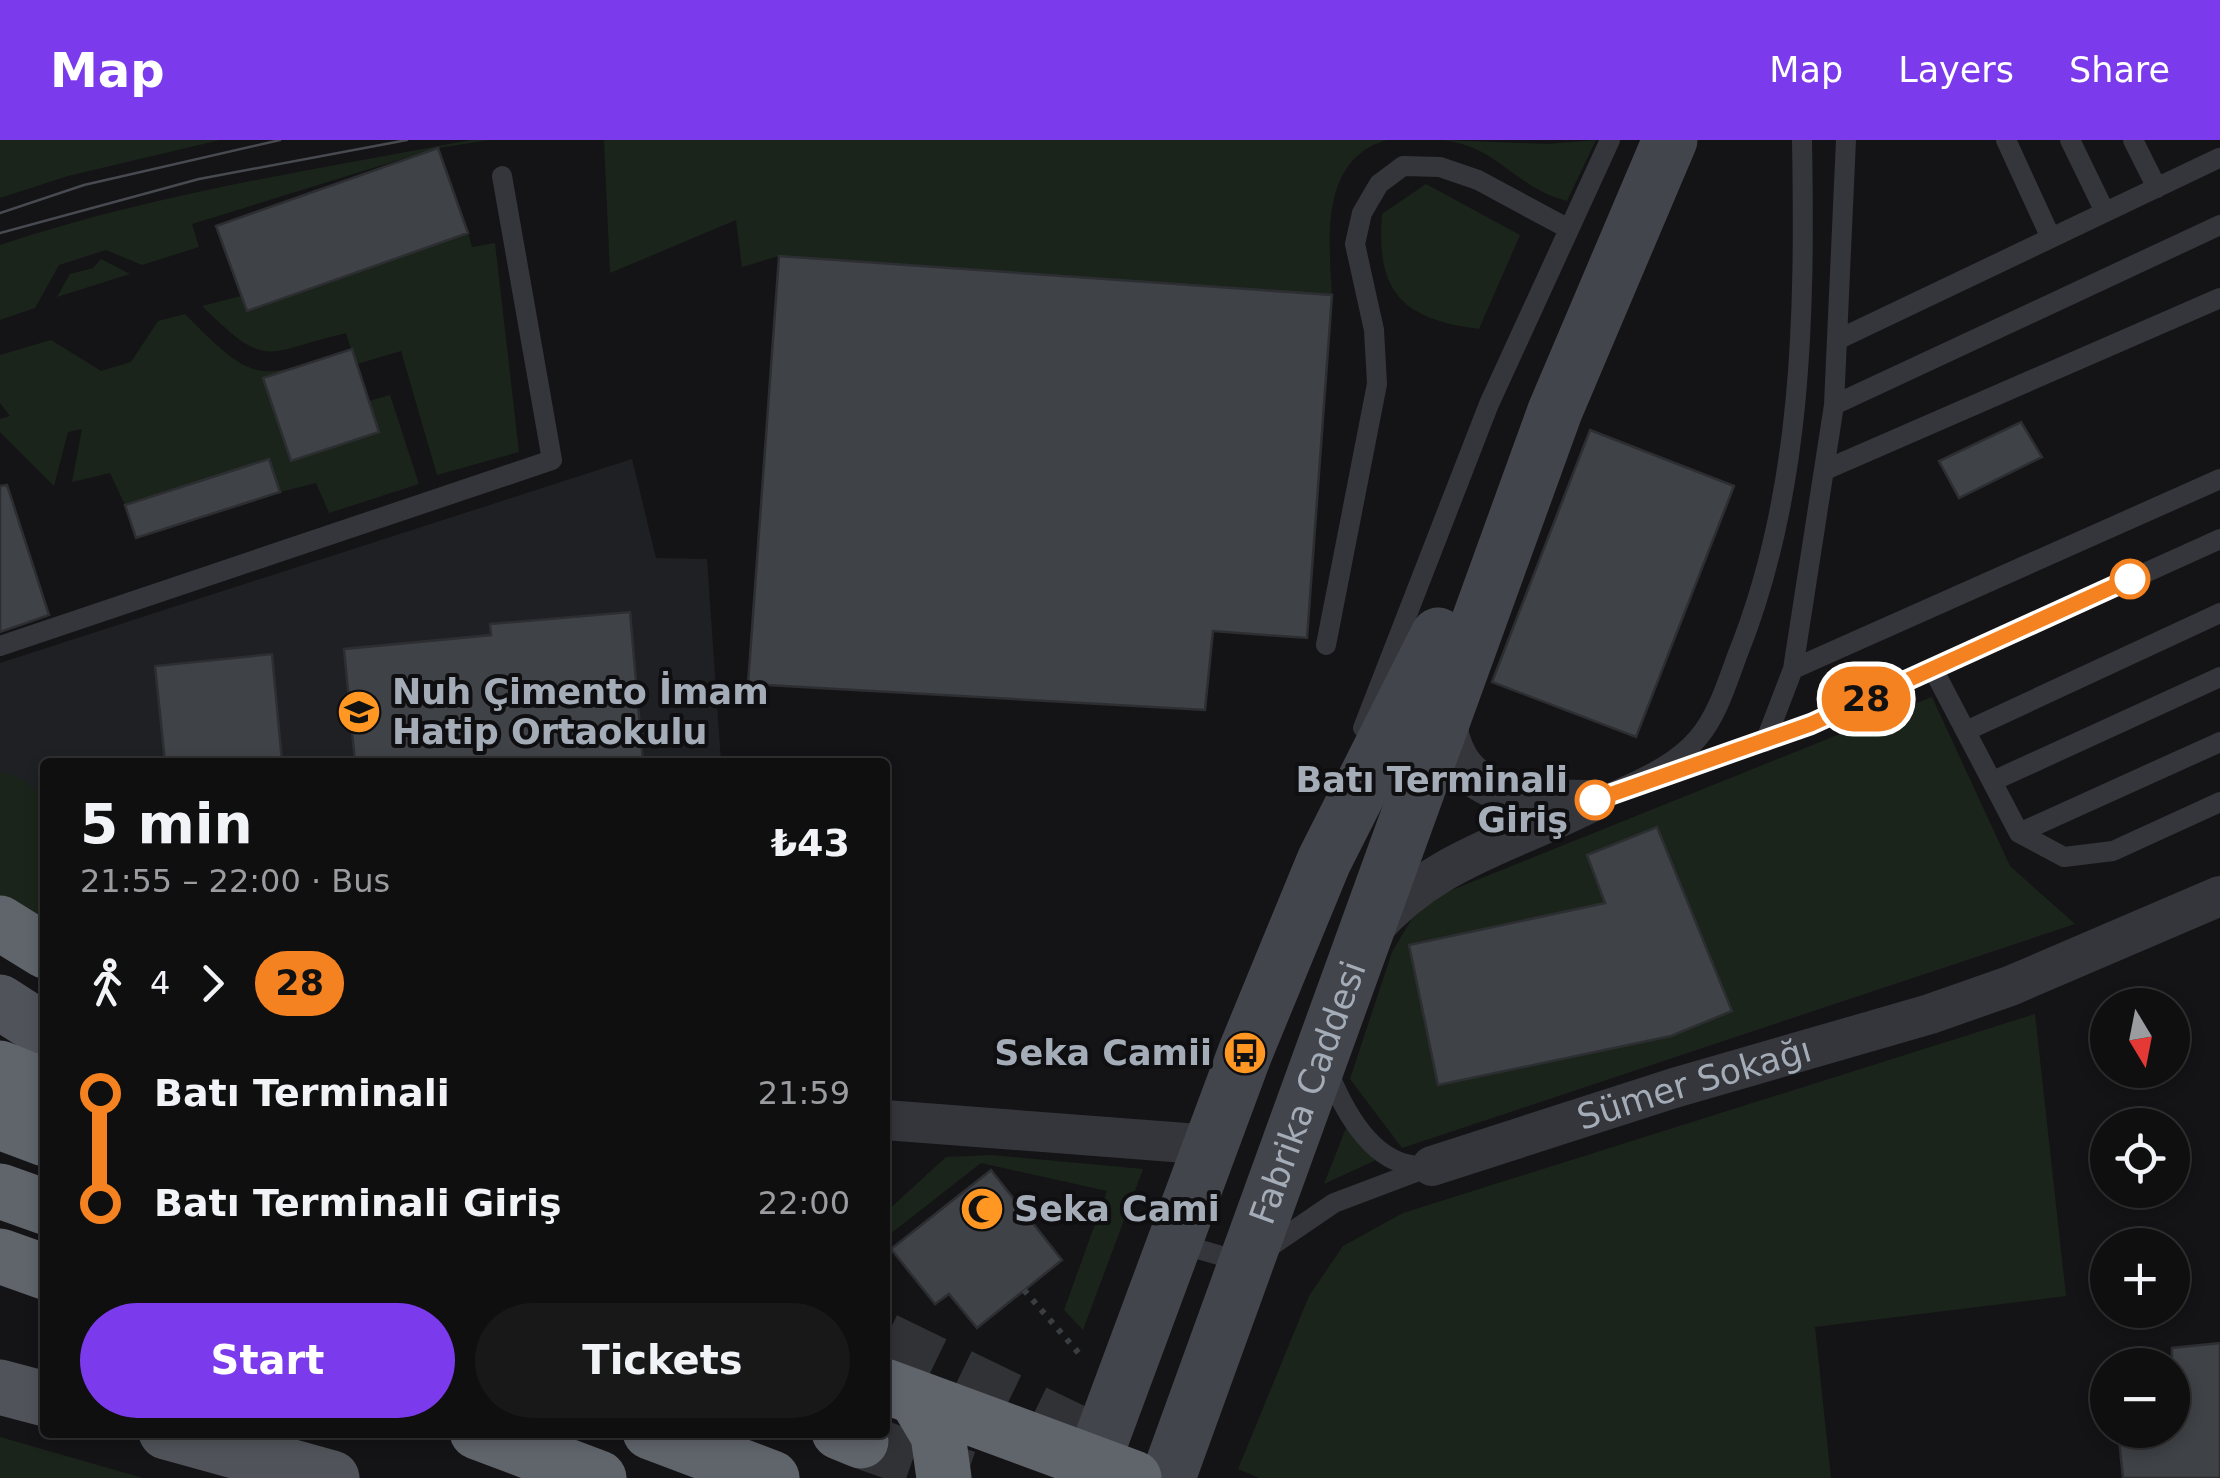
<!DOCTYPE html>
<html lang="en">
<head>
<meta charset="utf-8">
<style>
  body { margin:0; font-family:"DejaVu Sans",sans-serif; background:#181819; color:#f1f3f6; height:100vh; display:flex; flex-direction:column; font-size:38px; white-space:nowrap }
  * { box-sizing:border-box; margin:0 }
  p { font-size:32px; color:#9b9c9f }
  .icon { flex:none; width:55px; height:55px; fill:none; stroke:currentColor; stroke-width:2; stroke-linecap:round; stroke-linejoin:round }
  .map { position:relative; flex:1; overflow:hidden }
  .sheet { position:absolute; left:40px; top:618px; width:850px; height:680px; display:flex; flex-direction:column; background:#0f0f10; border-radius:10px; box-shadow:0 5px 15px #0003,0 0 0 2px #2f2f30 }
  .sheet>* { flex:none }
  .badge { padding:0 20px; border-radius:32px; font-size:35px; line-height:65px }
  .needle { width:65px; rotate:170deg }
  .controls { position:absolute; left:2090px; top:848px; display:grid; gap:20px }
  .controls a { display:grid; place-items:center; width:100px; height:100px; border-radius:50%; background:#0f0f10; box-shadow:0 5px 15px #0003,0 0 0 2px #2f2f30; font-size:50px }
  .map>.badge { position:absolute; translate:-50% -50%; box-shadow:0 0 0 5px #fff }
  .legs { display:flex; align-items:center; gap:15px; height:110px; padding:0 40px; font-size:32px }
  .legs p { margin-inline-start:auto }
  .summary { display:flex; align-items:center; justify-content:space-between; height:170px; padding:0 40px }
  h1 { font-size:55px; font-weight:700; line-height:75px }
  .action { display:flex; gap:20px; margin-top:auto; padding:20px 40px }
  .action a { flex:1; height:115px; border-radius:60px; background:#7c3aed; color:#fff; font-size:40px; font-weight:700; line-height:115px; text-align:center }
  .action a+a { background:#181819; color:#f1f3f6 }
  ul { padding:0 40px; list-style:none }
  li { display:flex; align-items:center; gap:35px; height:110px; font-size:38px }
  li i { display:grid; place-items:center; width:15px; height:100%; margin:0 12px; background:currentColor }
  li i::after { content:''; width:25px; height:25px; margin:-12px; border:8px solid; border-radius:50%; background:#0f0f10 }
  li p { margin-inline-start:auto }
  li:first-child i { background:linear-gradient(#0000 50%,currentColor 0) }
  li:last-child i { background:linear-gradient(currentColor 50%,#0000 0) }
  header { display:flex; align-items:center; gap:60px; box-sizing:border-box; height:140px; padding:0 50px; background:#7c3aed; color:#fff }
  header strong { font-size:48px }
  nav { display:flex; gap:55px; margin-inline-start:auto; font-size:35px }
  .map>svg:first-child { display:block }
  .built { fill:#1f2023 }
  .green { fill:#1b241b }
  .building { fill:#3f4246; stroke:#2d2e32; stroke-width:2.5 }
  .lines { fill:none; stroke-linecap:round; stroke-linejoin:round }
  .highway-tunnel { stroke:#313236; stroke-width:55; stroke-dasharray:55 28; stroke-linecap:butt }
  .path { stroke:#3a3d42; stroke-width:6; stroke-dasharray:5 8; stroke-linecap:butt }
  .lane { stroke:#34363b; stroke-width:20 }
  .street { stroke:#34363b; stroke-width:40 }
  .secondary { stroke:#42454b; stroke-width:55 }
  .primary { stroke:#50545a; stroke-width:55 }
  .highway { stroke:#60656c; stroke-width:55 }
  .tram { stroke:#474a50; stroke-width:2.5 }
  .line-1-casing { stroke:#fff; stroke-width:22 }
  .line-1 { stroke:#f58220; stroke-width:15 }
  .stop-1-dot { fill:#fff; stroke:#f58220; stroke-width:5 }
  .labels { text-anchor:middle; stroke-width:8; stroke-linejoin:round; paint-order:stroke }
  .poi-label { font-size:35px; font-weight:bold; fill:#a4acb7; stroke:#0f0f11; text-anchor:start }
  .stop-label { font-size:35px; font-weight:bold; fill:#a4acb7; stroke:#0f0f11; text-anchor:end }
  .street-label { font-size:35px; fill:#a4acb7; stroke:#0f0f11 }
</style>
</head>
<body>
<header>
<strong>Map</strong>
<nav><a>Map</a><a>Layers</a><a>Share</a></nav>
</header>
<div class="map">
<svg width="2220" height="1338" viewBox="0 0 2220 1338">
  <rect width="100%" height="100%" fill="#141416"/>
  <path class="built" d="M632,319L656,418L707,419L721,622H45V785L0,755V523Z"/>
  <path class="green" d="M0,0H220L68,36L0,58Z
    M471,0H489L438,8L192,84L199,107L142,125L106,110L59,125L35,168L0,180V105C153,54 313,30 471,0Z
    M604,0H1387C1319,19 1329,101 1332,155L779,116L742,127L736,80L610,133Z
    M1442,0L1547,4L1596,0L1567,61C1514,48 1501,7 1442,0Z
    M1426,44L1520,95L1479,189C1401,179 1376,152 1382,74Z
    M468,93L472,107L495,103L519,312L437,335L401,211L357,224L369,261L390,255L419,344L329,373L316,343L280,352L269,319L125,365L110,333L72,342L82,289L68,292L54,346L0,292V279L10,276L0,263V215L51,200L101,231L131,222L158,181L185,174C257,247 257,240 351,209L346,193C264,212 269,232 202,166L241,156L247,171Z
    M101,119L130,134L57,157L70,134L93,128Z
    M1932,557L2010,726L2075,784L1402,1008L1350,939L1392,812L1422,762Z
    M7,633L24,640L45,661V785L0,755V634Z
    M2035,874L2066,1156L1815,1187L1831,1338H1259L1238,1329L1309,1156L1343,1106L1403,1073Z
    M1346,988L1376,1020L1324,1044Z
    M992,1015L1143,1029L1083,1190L1064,1170L1107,1051L981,1023L885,1098V1073L946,1017Z
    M0,1297L143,1338H0Z"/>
  <path class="building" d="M438,8L468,93L247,171L216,86Z
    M779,116L1332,155L1307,498L1213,491L1205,570L748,544Z
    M352,209L379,292L291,321L263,238Z
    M2021,282L2042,317L1959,358L1939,321Z
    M1590,290L1734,346L1636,597L1492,542Z
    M269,319L280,352L136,398L125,365Z
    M7,345L49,475L0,492V346Z
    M630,472L643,622H355L344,509L491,495L490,484Z
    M272,514L282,622H165L155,526Z
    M1657,687L1732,871L1671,896L1438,945L1409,805L1605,763L1587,715Z
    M991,1030L1062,1120L977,1188L949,1154L935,1164L891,1109Z
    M2220,1203V1338H2123L2118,1290H2172V1208Z"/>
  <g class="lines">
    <path class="highway-tunnel" d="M885,1200L1096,1302
      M861,1301L966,1338"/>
    <path class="path" d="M1024,1150L1083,1218"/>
    <path class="lane" d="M2006,0L2051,98
      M2070,0L2105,72
      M2133,0L2157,48
      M1837,200L2219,18
      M1834,265L2220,85
      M1825,330L2220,158
      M1326,505L1377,244L1374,190L1355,104L1362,73L1379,44L1403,26L1440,27L1478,40L1569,89
      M0,506L552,320L502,36
      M1793,529L2220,339
      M1933,529L2019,693L2064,717L2113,711L2220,662
      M1363,588L1489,264L1610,0
      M1966,591L2220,473
      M1765,602L1793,529L1834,265L1846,0
      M1663,637L1811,584L2220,399
      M1993,641L2220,537
      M1595,660C1630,643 1672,629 1698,598C1717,576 1727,543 1737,516C1803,353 1805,174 1802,0
      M2019,693L2220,602
      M1328,931C1344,971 1372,1025 1420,1026
      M1177,1103L1246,1123L1334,1063L1432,1026"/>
    <g class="street">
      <path d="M1446,571C1450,659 1520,659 1591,660"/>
      <path d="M1371,791C1436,717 1511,704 1595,660"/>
      <path d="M885,980L1212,1005"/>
      <path id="s1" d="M1432,1026L1674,948L1930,874L2010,846L2220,756"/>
    </g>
    <g class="secondary">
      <path d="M1093,1322L1245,913L1324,721L1438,495"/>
      <path id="s2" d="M1168,1338L1555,271L1670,0"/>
    </g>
    <path class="primary" d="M0,862L45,891
      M0,1247L45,1259
      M166,1292L332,1338"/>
    <path class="highway" d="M0,783L45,811
      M0,928L45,946
      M0,982L45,999
      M0,1051L45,1067
      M0,1116L45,1132
      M885,1246L1134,1338
      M916,1258L938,1295L944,1338
      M477,1292L599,1338
      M650,1292L772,1338
      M839,1292L861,1301"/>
    <path class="tram" d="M0,73L84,45L280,0
      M0,93L199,39L407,0"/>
  </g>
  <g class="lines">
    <g class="line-1-casing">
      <path id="line-1" d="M1595,660L1811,584L2130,439"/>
    </g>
    <use href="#line-1" class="line-1"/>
  </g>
  <defs>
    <g id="school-disc" transform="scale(2.25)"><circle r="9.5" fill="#ff9722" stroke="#0f0f11"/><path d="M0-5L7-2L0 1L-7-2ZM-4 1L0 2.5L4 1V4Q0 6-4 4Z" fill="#111"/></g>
    <g id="bus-disc" transform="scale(2.25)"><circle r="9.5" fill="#ff9722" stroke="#0f0f11"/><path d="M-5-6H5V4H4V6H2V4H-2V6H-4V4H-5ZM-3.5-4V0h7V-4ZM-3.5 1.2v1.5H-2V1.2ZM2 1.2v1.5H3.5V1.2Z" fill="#111"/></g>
    <g id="mosque-disc" transform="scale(2.25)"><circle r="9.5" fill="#ff9722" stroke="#0f0f11"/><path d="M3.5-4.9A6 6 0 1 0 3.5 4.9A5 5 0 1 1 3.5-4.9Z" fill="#111"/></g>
  </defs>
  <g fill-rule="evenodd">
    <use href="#school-disc" x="359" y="572"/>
    <use href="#bus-disc" x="1245" y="913"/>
    <use href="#mosque-disc" x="982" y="1069"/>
  </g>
  <g class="stop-1-dot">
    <circle cx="2130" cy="439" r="18"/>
    <circle cx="1595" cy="660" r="18"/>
  </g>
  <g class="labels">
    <g class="poi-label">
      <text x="392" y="564">Nuh Çimento İmam<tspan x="392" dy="40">Hatip Ortaokulu</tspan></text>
      <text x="1212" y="925" text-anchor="end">Seka Camii</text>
      <text x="1014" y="1081">Seka Cami</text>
    </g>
    <g class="stop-label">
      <text x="1568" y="652">Batı Terminali<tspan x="1568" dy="40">Giriş</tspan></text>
    </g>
    <g class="street-label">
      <text dy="12" stroke="none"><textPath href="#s1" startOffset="275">Sümer Sokağı</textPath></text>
      <text dy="12" stroke="none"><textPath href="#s2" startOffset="410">Fabrika Caddesi</textPath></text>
    </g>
  </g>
</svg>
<div class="controls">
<a><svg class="needle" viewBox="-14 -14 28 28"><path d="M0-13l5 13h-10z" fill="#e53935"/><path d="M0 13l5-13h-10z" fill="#9b9c9f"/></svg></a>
<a><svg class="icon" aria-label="locate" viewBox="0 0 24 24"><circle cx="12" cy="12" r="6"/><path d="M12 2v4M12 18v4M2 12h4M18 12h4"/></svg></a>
<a>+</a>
<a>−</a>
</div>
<b class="badge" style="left:1866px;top:559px;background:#f58220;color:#111">28</b>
<section class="sheet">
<div class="summary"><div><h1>5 min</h1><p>21:55 – 22:00 · Bus</p></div><b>₺43</b></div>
<div class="legs"><svg class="icon" aria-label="walk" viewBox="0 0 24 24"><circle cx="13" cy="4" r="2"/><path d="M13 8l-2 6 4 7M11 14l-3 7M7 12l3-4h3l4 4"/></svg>4<svg class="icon" aria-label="forward" viewBox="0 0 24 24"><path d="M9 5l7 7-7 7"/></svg><b class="badge" style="background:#f58220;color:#111">28</b></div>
<ul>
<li><i style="color:#f58220"></i><b>Batı Terminali</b><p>21:59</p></li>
<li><i style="color:#f58220"></i><b>Batı Terminali Giriş</b><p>22:00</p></li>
</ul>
<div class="action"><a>Start</a><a>Tickets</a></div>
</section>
</div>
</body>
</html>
